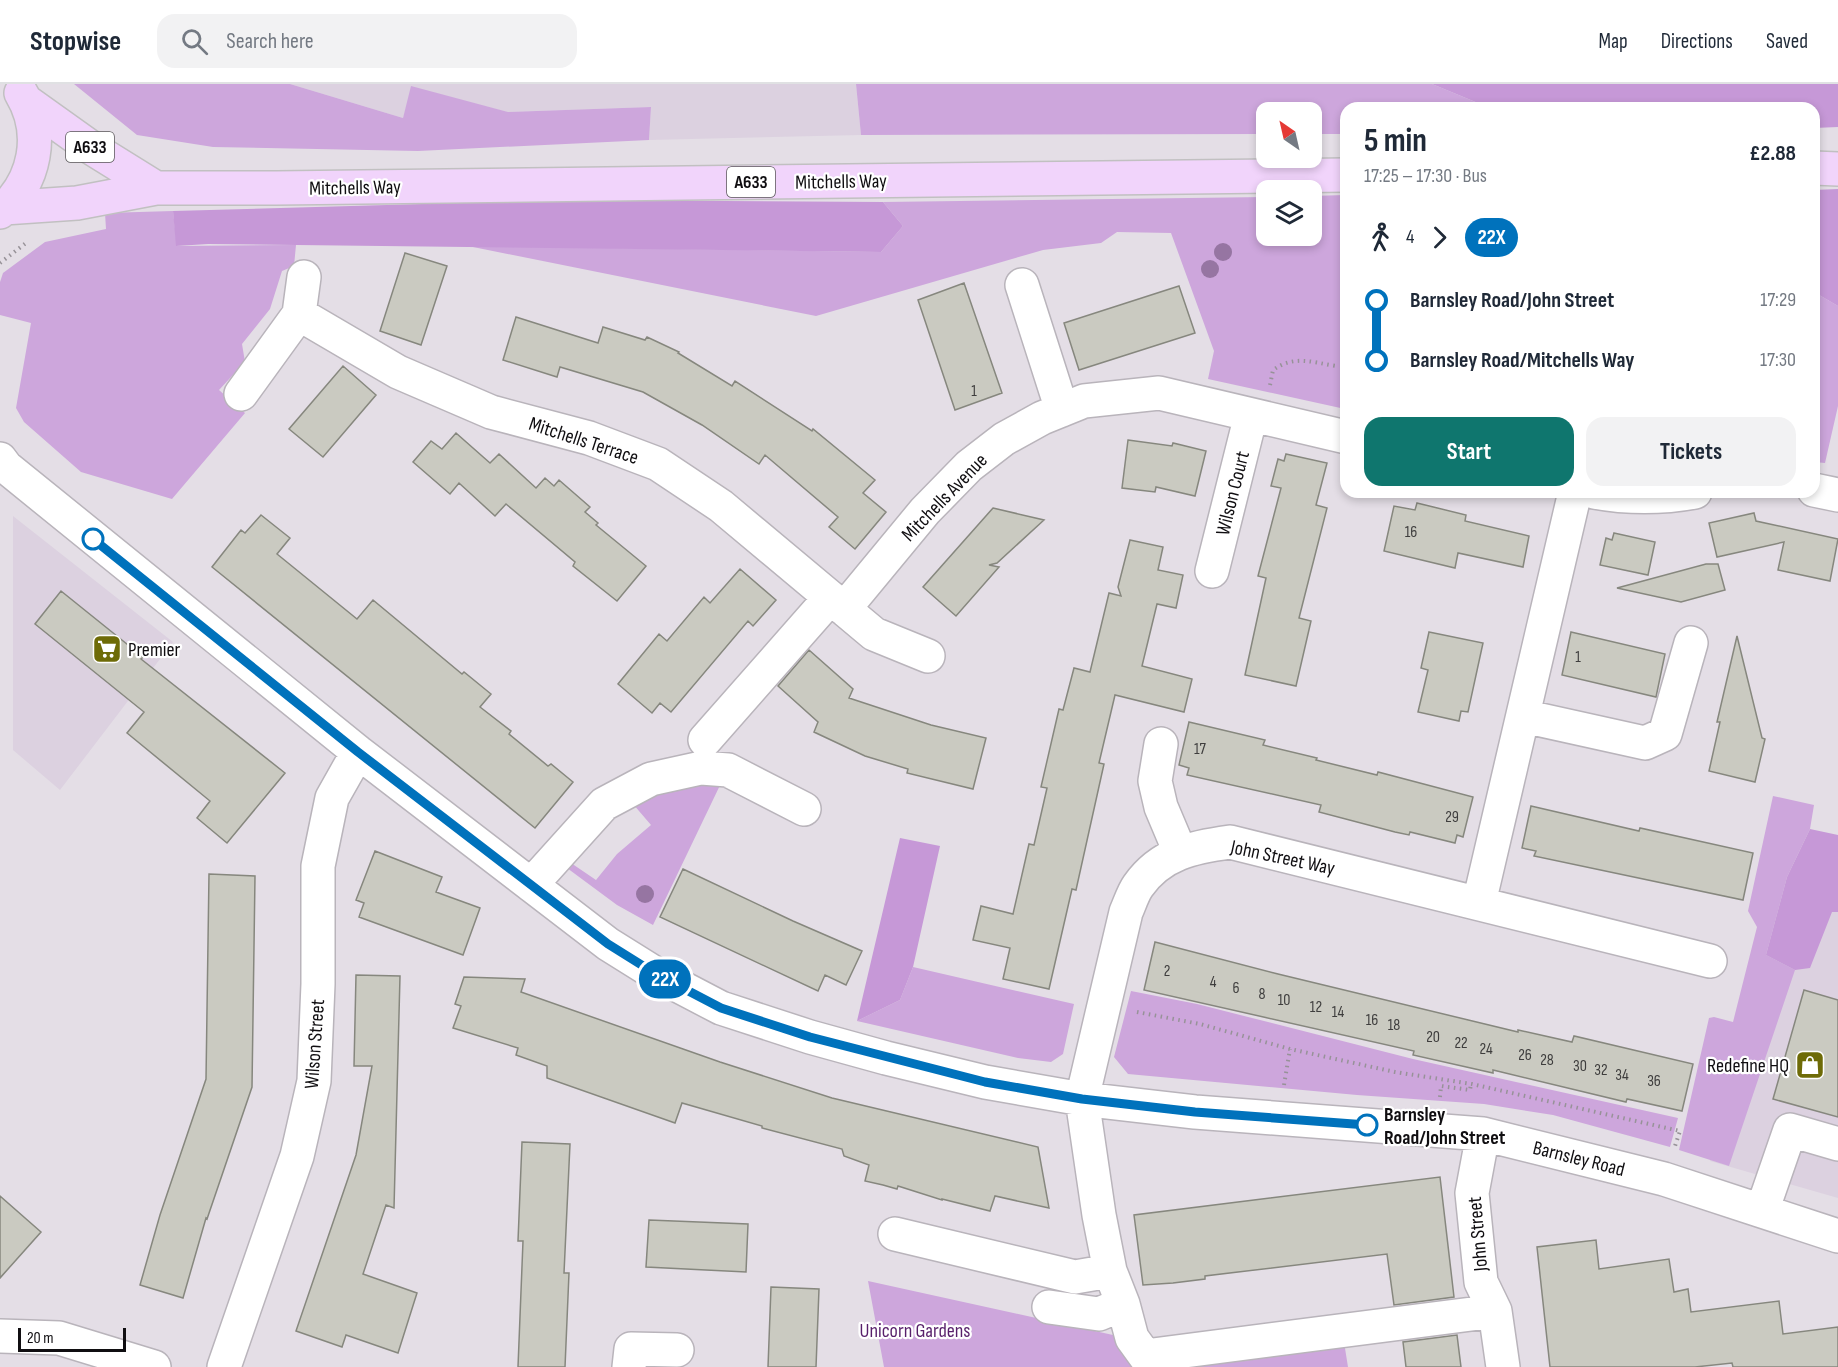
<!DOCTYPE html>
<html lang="en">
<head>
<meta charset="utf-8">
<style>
  body { margin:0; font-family:"Sofia Sans Condensed",sans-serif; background:#f2f2f3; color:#1f2937; height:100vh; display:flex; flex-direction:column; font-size:22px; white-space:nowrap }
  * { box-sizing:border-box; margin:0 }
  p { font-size:20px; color:#747a83 }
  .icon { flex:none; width:33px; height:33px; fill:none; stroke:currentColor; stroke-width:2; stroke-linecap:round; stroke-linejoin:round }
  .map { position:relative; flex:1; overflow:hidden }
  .side { position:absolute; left:1340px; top:18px; width:480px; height:396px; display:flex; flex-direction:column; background:#fff; border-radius:18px; box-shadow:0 3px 9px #0003 }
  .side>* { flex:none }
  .badge { padding:0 12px; border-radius:20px; font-size:21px; line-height:39px }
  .needle { width:39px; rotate:326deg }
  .buttons { position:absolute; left:1256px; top:18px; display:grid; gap:12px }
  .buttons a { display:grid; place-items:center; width:66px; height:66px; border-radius:12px; background:#fff; box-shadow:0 3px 9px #0003; font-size:30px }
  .scale { position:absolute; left:18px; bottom:15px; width:108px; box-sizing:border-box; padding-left:6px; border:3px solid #100e11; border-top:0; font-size:16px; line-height:21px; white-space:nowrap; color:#100e11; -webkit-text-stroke:4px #fff; paint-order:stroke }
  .map>.badge { position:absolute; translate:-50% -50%; box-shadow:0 0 0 3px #fff }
  .legs { display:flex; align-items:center; gap:9px; height:66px; padding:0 24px; font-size:20px }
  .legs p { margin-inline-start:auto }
  .headline { display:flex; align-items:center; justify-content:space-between; height:102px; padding:0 24px }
  h1 { font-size:33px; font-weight:700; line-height:45px }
  .primary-button { display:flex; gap:12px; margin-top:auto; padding:12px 24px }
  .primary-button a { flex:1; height:69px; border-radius:18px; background:#0f766e; color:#fff; font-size:24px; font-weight:700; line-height:69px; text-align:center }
  .primary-button a+a { background:#f2f2f3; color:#1f2937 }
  ul { padding:0 24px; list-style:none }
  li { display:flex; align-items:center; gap:21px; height:60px; font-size:22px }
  li i { display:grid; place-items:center; width:9px; height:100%; margin:0 8px; background:currentColor }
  li i::after { content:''; width:15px; height:15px; margin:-8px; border:4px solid; border-radius:50%; background:#fff }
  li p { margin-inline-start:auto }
  li:first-child i { background:linear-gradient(#0000 50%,currentColor 0) }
  li:last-child i { background:linear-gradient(currentColor 50%,#0000 0) }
  header { display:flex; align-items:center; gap:36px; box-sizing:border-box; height:84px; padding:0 30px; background:#fff; border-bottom:2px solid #e0e1e3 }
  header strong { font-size:28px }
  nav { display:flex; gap:33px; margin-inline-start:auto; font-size:21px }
  .search { width:420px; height:54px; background:#f2f2f3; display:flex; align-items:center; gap:15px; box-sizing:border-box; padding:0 21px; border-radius:18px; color:#747a83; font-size:22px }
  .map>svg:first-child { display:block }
  .built { fill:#dcd1e0 }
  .green { fill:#cda6dc }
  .forest { fill:#c698d7 }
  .building { fill:#cacac1; stroke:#86877e; stroke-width:1.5 }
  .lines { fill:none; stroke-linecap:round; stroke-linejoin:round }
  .minor-casing { stroke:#b9b4bb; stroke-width:36 }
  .major-casing { stroke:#c1c0c1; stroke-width:36 }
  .path { stroke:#979298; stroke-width:4; stroke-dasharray:1.5 4.5; stroke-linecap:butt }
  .minor { stroke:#fff; stroke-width:33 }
  .major { stroke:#f1d4fb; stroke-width:33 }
  .tree { fill:#9675a2 }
  .line-1-casing { stroke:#fff; stroke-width:14 }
  .line-1 { stroke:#0072bc; stroke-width:9 }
  .stop-1-dot { fill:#fff; stroke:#0072bc; stroke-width:3 }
  .labels { text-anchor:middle; stroke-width:4.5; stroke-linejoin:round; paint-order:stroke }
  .number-label { font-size:16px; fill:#3e3d3d }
  .shield { fill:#fff; stroke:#585658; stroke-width:1.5 }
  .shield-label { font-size:18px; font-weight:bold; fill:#100e11 }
  .street-label { font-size:20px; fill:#100e11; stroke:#fff }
  .poi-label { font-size:20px; fill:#100e11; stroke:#fff; text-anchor:start }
  .stop-label { font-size:20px; font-weight:bold; fill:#100e11; stroke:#fff; text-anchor:start }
  .park-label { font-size:20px; fill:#571f6a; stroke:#fff }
</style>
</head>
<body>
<header>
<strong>Stopwise</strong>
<div class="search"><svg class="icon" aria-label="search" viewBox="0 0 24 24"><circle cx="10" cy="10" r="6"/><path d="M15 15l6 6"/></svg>Search here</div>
<nav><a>Map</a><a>Directions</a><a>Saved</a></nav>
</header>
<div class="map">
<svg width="1838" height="1283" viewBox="0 0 1838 1283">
  <rect width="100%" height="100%" fill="#e4dee6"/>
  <path class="built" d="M290,0H856L861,51L649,56L651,23L507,28L412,3L403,34Z
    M13,432L173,558L60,706L13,666Z
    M1787,793L1838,799V1114L1710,1077Z"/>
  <path class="green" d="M74,0H290L403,34L411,2L508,28L651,23L649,56L418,67L213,63L137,51Z
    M856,0H1432L1490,24H1346L1345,50H1311V28H1266V50L861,51Z
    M1345,111V325L1208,295L1214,267L1171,149L1117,148L1101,159L1043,166L816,232L468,162L881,168L903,142L883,118L1266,113V152H1311V112Z
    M173,127L177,162L296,161L294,182L282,187L270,225L242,260L245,278L219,306L245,329L172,415L81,388L24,338L16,324L31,239L0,231V198L3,189L45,158L106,145L105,129Z
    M1814,208L1838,222V322L1825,379L1814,378Z
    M723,695L653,841L617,821L567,784L571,779L596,796L617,770L651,741L633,720L675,705Z
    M1773,712L1814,721L1810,745L1787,793L1766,871L1795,886L1729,1082L1679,1066L1709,934L1714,933L1733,938L1757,843L1748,827Z
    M913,883L1074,920L1063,970L1051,978L1018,974L857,937L900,916Z
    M1131,907L1197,920L1413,975L1678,1034L1670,1063L1553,1031L1484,1020L1357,1011L1128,990L1114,973Z
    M868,1197L1113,1251L1132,1282L1344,1258L1348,1283H884Z"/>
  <path class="forest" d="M1432,0H1838V43L1814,44V24H1490Z
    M1838,105V222L1814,208V106Z
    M560,116L883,118L903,142L881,168L208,160L176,162L173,127Z
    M1810,745L1838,751V828H1832L1810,884L1795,886L1766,871L1787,793Z
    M900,754L940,762L913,883L900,916L857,937Z"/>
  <path class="building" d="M405,169L447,182L421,261L380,247Z
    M964,199L1002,309L955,326L918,216Z
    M1179,202L1195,249L1079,286L1064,239Z
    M516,233L598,259L603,243L645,256L647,253L679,268L678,269L732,302L735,297L812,347L813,345L875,396L863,409L886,428L855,465L829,443L838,433L765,371L759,380L702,341L643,308L560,283L557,293L503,276Z
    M343,282L376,311L323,373L289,345Z
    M456,349L490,379L499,370L536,404L545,394L554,402L559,396L590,423L585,428L598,439L596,441L646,482L617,517L573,482L575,478L506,420L495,432L459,399L450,410L413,378L431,357L442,365Z
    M1128,356L1172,362L1173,359L1206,367L1195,412L1156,403L1155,408L1122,404Z
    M1286,370L1327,379L1316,421L1327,424L1299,534L1311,537L1296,602L1245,591L1266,494L1258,492L1281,404L1271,402L1278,375L1284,377Z
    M1417,419L1466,431L1465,437L1529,452L1523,483L1458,469L1455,484L1384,467L1394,422L1415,426Z
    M993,424L1044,436L997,479L989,481L999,483L956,532L923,503Z
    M1754,429L1756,437L1838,455L1830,497L1778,486L1784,458L1717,473L1709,439Z
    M261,431L290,454L277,470L357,535L373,516L462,590L464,588L491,610L480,623L511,647L509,650L548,682L551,680L573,698L535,744L212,483L241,446L245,449Z
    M1614,449L1655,458L1648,491L1600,481L1606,454L1612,456Z
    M1130,456L1163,463L1158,486L1183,491L1176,524L1157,520L1142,582L1192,595L1184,628L1115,611L1099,679L1104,680L1076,806L1072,805L1049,905L1003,895L1010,864L973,856L981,822L1013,830L1029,760L1034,761L1047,704L1041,703L1059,625L1063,626L1074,584L1090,588L1109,509L1121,512L1118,503Z
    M1706,480H1718L1725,506L1681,518L1617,504Z
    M740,485L776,516L753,542L748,537L671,628L660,619L652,629L618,600L659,550L667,557L704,513L710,519Z
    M61,507L143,573L141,575L285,689L227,759L197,734L210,717L127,649L144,628L35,540Z
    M1429,548L1483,559L1468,628L1461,627L1459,637L1418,628L1428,586L1421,584Z
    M1571,548L1665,570L1656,613L1562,591Z
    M1737,552L1762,654L1765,655L1755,698L1709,687L1720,638H1717Z
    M809,566L853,605L849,614L931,641L986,654L973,705L907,689L908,685L865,672L814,648L818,638L778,602Z
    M1189,638L1265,656L1263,661L1317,674L1316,676L1377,691L1378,688L1473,713L1463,753L1457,751L1455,759L1410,748L1409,751L1395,748L1319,728L1321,721L1187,691L1189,684L1179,681Z
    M1531,722L1639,747L1640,744L1753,769L1743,816L1534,772L1536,767L1522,764Z
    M375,767L442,793L436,808L480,824L463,871L359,833L364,819L356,816Z
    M683,785L793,837L862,867L846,901L825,891L818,907L660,833Z
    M209,790L255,792L252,1003L207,1135L206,1134L183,1214L140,1201L160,1131L206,995Z
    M1155,858L1278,890L1518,948V946L1572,958L1574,952L1693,980L1682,1027L1627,1015L1626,1018L1493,986V989L1413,971L1414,967L1144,906Z
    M356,891L400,892L394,1124L386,1121L363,1190L417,1209L398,1269L346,1251L342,1263L296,1247L356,1071L372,982H354Z
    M464,893L525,895L521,908L720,978L832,1014L1038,1063L1049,1124L995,1112L990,1127L942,1115V1116L898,1102L897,1105L883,1101L865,1097L869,1081L844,1072L842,1065L762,1044V1042L682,1019L675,1039L547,994V982L516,971L518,964L453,944L461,922L455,920Z
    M1804,906L1838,916V1033L1773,1015Z
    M522,1058L570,1060L564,1189H569L565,1283H518L523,1157H518Z
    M1440,1093L1454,1213L1394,1221L1387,1170L1205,1192V1195L1173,1199L1143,1201L1134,1131Z
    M0,1112L41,1148L0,1194Z
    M649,1136L748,1140L746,1188L646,1183Z
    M1596,1156L1599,1185L1669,1175L1674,1208L1688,1205L1691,1228L1779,1217L1783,1250L1838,1243V1283H1733L1732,1279L1695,1283H1550L1537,1163Z
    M771,1203L819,1205L816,1283H768Z
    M1457,1251L1461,1283H1406L1403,1258Z"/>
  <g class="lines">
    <g class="minor-casing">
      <path id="minor" d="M1022,201L1062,326
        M299,230L304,193
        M241,310L299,230L398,288L491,328L589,354L658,380L721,422L874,550L928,572
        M0,375L6,383L358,668L608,860L656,890L721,924L810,953L886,974L985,998L1082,1015L1195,1028L1483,1050L1664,1095L1838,1152
        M1814,406L1838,411
        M1594,408C1627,414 1662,414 1695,408
        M1212,487L1251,331
        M844,525L925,427L969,382L1004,355L1042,334L1084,317L1159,309L1346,353
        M1523,632L1645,659L1665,650L1691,559
        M705,656L830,514
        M1161,660L1155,697L1161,723L1180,768
        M531,801L604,720L651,695L701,684L728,686L804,725
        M1479,819L1575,408
        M1483,1050L1472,1109L1481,1198L1495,1227L1503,1283
        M1762,1127L1790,1046L1838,1060
        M895,1150L1075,1193L1110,1187
        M1049,1223L1099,1230L1123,1220
        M1495,1227L1145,1272L1132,1254L1123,1220L1110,1187L1099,1131L1082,1015L1126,828C1130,819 1133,809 1138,802C1161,769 1194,763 1230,758L1710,877
        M0,1252L59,1254L154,1283
        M224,1283L297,1072L314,997L318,900V782L332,714L358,668
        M629,1283L631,1265L677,1266"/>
    </g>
    <g class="major-casing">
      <path id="major" d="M27,18L90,63L156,104
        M1814,84L1838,85
        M4,124L77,119L156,104H276L1346,91
        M0,128C36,98 45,49 21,9"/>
    </g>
    <path class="path" d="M0,179L26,159
      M1270,301L1273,286C1294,271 1311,278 1336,282
      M1137,928L1200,940L1290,965L1395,988L1472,1000L1680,1047L1675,1062
      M1284,1001L1290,965
      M1440,1013L1441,1002L1470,1006L1471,1000"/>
    <use href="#minor" class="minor"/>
    <use href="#major" class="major"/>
  </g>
  <g class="tree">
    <circle cx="1223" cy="168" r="9"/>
    <circle cx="1210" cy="185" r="9"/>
    <circle cx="645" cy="810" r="9"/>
  </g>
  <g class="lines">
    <g class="line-1-casing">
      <path id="line-1" d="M93,455L358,668L608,860L656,890L721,924L810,953L985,998L1082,1015L1195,1028L1367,1041"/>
    </g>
    <use href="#line-1" class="line-1"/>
  </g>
  <defs>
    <g id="supermarket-square" transform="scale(1.5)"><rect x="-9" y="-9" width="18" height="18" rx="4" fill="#6e6b07" stroke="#fff"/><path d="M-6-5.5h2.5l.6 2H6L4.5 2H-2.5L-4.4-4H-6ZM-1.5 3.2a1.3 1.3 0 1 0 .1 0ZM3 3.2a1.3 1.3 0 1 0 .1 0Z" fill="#fff"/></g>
    <g id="shop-square" transform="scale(1.5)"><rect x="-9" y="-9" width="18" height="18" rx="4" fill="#6e6b07" stroke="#fff"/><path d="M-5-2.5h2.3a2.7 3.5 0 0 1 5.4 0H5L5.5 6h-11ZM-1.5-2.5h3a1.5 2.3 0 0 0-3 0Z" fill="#fff"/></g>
  </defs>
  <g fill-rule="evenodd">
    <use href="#supermarket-square" x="107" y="565"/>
    <use href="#shop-square" x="1810" y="981"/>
  </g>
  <g class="stop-1-dot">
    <circle cx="93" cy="455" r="10"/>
    <circle cx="1367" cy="1041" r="10"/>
  </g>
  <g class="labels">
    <g class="number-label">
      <text x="974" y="312">1</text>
      <text x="1411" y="453">16</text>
      <text x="1578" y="578">1</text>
      <text x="1200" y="670">17</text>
      <text x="1452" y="738">29</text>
      <text x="1167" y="892">2</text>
      <text x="1213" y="903">4</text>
      <text x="1236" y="909">6</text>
      <text x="1262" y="915">8</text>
      <text x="1284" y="921">10</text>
      <text x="1316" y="928">12</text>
      <text x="1338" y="933">14</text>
      <text x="1372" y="941">16</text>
      <text x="1394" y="946">18</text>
      <text x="1433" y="958">20</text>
      <text x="1461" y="964">22</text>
      <text x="1486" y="970">24</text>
      <text x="1525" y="976">26</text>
      <text x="1547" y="981">28</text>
      <text x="1580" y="987">30</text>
      <text x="1601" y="991">32</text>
      <text x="1622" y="996">34</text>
      <text x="1654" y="1002">36</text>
    </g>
    <g class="shield">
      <rect x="66" y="48" width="48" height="30" rx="4.5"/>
      <rect x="727" y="83" width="48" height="30" rx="4.5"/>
    </g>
    <g class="shield-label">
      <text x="90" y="69">A633</text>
      <text x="751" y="104">A633</text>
    </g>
    <g class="street-label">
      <text transform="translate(841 97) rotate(-1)" y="7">Mitchells Way</text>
      <text transform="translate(355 103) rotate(-1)" y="7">Mitchells Way</text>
      <text transform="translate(584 356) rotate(18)" y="7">Mitchells Terrace</text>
      <text transform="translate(1232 409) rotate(-76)" y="7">Wilson Court</text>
      <text transform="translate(944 413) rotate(-46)" y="7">Mitchells Avenue</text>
      <text transform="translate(1283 773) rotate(12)" y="7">John Street Way</text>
      <text transform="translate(314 960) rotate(-86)" y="7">Wilson Street</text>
      <text transform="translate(1579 1074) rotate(14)" y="7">Barnsley Road</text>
      <text transform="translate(1477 1150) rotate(-95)" y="7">John Street</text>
    </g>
    <g class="poi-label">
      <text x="128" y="572">Premier</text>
      <text x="1789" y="988" text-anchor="end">Redefine HQ</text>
    </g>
    <g class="stop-label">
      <text x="1384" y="1037">Barnsley<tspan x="1384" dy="23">Road/John Street</tspan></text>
    </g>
    <g class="park-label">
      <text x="915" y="1253">Unicorn Gardens</text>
    </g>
  </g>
</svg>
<div class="buttons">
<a><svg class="needle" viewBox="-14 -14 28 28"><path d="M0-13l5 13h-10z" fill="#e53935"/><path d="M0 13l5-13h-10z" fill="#747a83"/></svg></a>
<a><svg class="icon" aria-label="layers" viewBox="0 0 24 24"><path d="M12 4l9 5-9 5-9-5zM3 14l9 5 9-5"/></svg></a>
</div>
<div class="scale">20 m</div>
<b class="badge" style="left:665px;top:895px;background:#0072bc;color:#fff">22X</b>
<section class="side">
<div class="headline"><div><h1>5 min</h1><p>17:25 – 17:30 · Bus</p></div><b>£2.88</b></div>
<div class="legs"><svg class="icon" aria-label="walk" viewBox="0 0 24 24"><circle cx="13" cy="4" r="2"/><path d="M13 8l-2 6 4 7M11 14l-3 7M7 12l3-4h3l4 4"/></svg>4<svg class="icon" aria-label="forward" viewBox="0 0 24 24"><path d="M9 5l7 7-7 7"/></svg><b class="badge" style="background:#0072bc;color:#fff">22X</b></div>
<ul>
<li><i style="color:#0072bc"></i><b>Barnsley Road/John Street</b><p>17:29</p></li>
<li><i style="color:#0072bc"></i><b>Barnsley Road/Mitchells Way</b><p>17:30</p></li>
</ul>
<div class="primary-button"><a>Start</a><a>Tickets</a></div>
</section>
</div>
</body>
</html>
